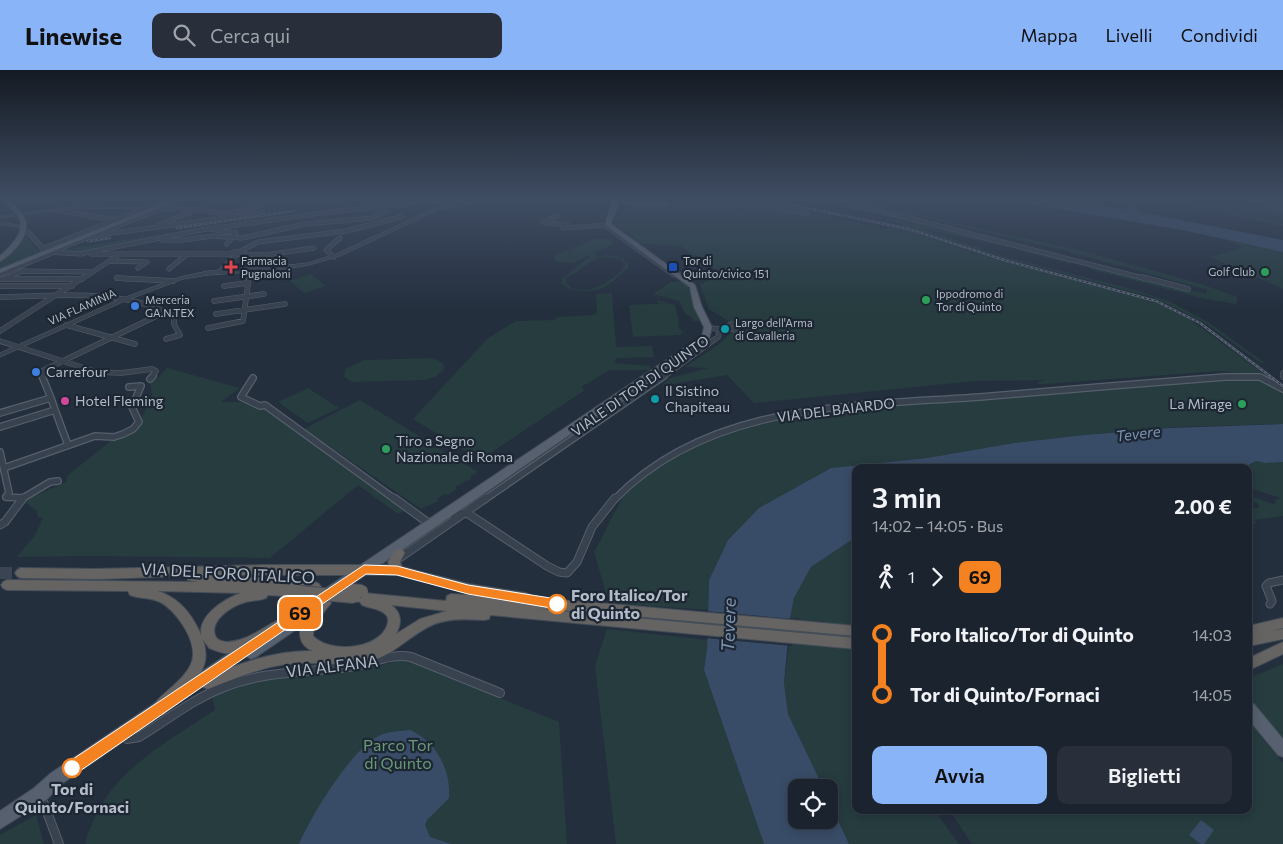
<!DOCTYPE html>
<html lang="it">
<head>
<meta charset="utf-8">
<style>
  body { margin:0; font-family:Commissioner,sans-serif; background:#282f3a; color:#f1f3f6; height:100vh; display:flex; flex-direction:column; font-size:19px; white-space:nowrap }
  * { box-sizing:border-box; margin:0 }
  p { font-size:16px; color:#a0a4aa }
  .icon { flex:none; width:28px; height:28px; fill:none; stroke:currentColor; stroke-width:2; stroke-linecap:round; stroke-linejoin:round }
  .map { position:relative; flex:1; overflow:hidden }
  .details { position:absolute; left:852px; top:394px; width:400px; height:350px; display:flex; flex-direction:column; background:#1b232e; border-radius:10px; box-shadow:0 2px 12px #0003,0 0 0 1px #39404a }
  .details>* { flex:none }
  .badge { padding:0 10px; border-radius:8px; font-size:18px; line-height:32px }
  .buttons { position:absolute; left:788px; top:709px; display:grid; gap:10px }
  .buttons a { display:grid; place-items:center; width:50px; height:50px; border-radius:10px; background:#1b232e; box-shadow:0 2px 12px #0003,0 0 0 1px #39404a; font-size:25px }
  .map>.badge { position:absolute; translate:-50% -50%; box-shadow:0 0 0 2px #fff }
  .legs { display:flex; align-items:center; gap:8px; height:55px; padding:0 20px; font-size:16px }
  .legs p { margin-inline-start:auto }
  .summary { display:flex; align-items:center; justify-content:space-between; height:85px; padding:0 20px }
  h1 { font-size:28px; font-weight:600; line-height:38px }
  .button { display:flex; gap:10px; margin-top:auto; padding:10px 20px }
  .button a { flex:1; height:58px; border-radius:10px; background:#8ab4f8; color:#111; font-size:20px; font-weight:600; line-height:58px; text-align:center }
  .button a+a { background:#282f3a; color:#f1f3f6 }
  ul { padding:0 20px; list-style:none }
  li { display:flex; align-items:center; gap:18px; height:60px; font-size:19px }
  li i { display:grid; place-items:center; width:8px; height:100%; margin:0 6px; background:currentColor }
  li i::after { content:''; width:12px; height:12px; margin:-6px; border:4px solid; border-radius:50%; background:#1b232e }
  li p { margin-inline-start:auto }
  li:first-child i { background:linear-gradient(#0000 50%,currentColor 0) }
  li:last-child i { background:linear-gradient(currentColor 50%,#0000 0) }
  header { display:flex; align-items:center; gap:30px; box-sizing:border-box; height:70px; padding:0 25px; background:#8ab4f8; color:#111 }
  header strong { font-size:24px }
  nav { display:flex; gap:28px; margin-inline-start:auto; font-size:18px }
  .search { width:350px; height:45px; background:#282f3a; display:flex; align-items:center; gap:12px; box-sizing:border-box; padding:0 18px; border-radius:10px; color:#a0a4aa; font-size:19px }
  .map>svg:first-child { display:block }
  .airport { fill:#323c4b }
  .green { fill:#263c3f; fill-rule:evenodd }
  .water { fill:#394c67 }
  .pier { fill:#242f3e }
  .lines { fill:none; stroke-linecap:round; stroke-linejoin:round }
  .stream { stroke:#394c67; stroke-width:1 }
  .runway { fill:#3f4a5a; fill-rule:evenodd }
  .trunk-tunnel { stroke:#3a4453; stroke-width:12; stroke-dasharray:12 6; stroke-linecap:butt }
  .minor-far4-casing { stroke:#565f6c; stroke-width:5 }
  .minor-far3-casing { stroke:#565f6c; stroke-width:5.5 }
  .minor-far2-casing { stroke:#565f6c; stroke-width:8 }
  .minor-far1-casing { stroke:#565f6c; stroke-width:9 }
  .minor-casing { stroke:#565f6c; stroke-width:10 }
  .tertiary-casing { stroke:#565f6c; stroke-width:1 }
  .primary-casing { stroke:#414a57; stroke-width:2 }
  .trunk-casing { stroke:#434c59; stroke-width:2 }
  .minor-far4 { stroke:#38414e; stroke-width:4 }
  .minor-far3 { stroke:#38414e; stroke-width:4.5 }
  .minor-far2 { stroke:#38414e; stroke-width:5.5 }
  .minor-far1 { stroke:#38414e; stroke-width:7 }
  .minor { stroke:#38414e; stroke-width:8 }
  .tertiary { fill:#38414e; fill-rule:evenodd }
  .primary { fill:#56606e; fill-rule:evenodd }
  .trunk { fill:#656462; fill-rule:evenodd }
  .rail-casing { stroke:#5a6575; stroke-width:2.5 }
  .rail { stroke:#1d2633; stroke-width:1; stroke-dasharray:2.5; stroke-linecap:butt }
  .trunk-bridge-casing { stroke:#434c59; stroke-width:14; stroke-linecap:butt }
  .trunk-bridge { stroke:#656462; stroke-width:12 }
  .line-1 { fill:#f58220; stroke:#fff }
  .health-dot { fill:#e0444e; stroke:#1d2633; stroke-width:2 }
  .transit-dot { fill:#1a4fb4; stroke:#1d2633; stroke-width:2 }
  .leisure-dot { fill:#2e9e5b; stroke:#1d2633; stroke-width:2 }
  .shop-dot { fill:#3f7fe0; stroke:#1d2633; stroke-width:2 }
  .culture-dot { fill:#0f9aa8; stroke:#1d2633; stroke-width:2 }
  .hotel-dot { fill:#d1479c; stroke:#1d2633; stroke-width:2 }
  .stop-1-dot { fill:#fff; stroke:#f58220; stroke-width:2.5 }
  .labels { text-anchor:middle; stroke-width:4.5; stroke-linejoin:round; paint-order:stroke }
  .far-poi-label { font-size:11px; fill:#b4bcc9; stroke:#1d2633; text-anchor:start }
  .far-street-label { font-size:11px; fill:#b4bcc9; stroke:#1d2633 }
  .poi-label { font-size:14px; fill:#b4bcc9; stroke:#1d2633; text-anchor:start }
  .street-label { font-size:14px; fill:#b4bcc9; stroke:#1d2633 }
  .water-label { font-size:15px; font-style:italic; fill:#7c92b1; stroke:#1d2633 }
  .near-street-label { font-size:16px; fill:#b4bcc9; stroke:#1d2633 }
  .near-stop-label { font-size:16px; font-weight:bold; fill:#b4bcc9; stroke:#1d2633; text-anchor:start }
  .near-park-label { font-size:16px; fill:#6b9a76; stroke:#1d2633 }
  .near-water-label { font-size:18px; font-style:italic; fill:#7c92b1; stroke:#1d2633 }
</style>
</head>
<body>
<header>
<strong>Linewise</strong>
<div class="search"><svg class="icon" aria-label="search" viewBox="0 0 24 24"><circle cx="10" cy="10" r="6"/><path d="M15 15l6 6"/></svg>Cerca qui</div>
<nav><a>Mappa</a><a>Livelli</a><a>Condividi</a></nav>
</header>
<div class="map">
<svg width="1283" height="774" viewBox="0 0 1283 774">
  <rect width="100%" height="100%" fill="#242f3e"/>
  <path class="airport" d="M1143,129H1283V156L1212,141Z"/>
  <path class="green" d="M844,129H854L896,138L952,153L1079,180L1198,213L1238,227L1236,234L1206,229L1089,199L1092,196L1206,224L1208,220L1058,179Z
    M1156,129H1251L1283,140V154Z
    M628,135L747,136L721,145L746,138L759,139L768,137L821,145L885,159L897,157L978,184L1136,225L1159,234L1188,248L1282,317L1260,305L1219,301L1045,314H1038V312L1045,310L975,311L754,333L727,305L662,316L670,308L708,298L685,297L719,274L738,257L709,239L700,215L721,203L695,184L694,187L681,176L642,174L615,154L614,151Z
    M885,149L899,150L1070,190L1071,194L1008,177L918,158L1010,188L1132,219L1171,232L1208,252L1262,291L1267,292L1261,293L1205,253L1152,227L1004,188Z
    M168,163L78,183H58L67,179Z
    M25,164L40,182L0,199V191Z
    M597,168L608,169L614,172L611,176L594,183L598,185L596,187C607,185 620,184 628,193V198C621,204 614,211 606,216C594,224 571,223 561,213L563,208L593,184L573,193L557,192L554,188L555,185ZM607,187L620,189L625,195C615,211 582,231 566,213V208C582,200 590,188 607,187Z
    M1241,172L1283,182V219L1211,187L1244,177L1232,173Z
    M311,204L326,216L304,223L290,211Z
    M684,211L692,220V228L699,251H694L692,247L685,244L679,231L653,224L671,212Z
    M612,223L616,277L652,276L654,287L617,288L614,293L650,296V300H610L581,317L585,320L480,390L413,349L488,268L516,251L555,250L556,247L593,245L597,243L596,224Z
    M658,230L675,235L679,252L678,256L681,261L685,263H681V265H677L676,263V265L633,267L629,235L669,233H658Z
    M433,288L443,293L444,300L435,307L424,310L352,312L344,307L345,299L364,290Z
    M167,298L240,318L221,332H249L262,337L406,440L398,444L358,415L270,488L85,486L17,487L35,465L43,448L38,447L36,440L23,431L66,412L68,405L112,370L137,358L152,325L150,311L156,310Z
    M1256,308C1266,311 1273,319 1283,321V354L1176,357L1084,365L1014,373L927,388L831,398L759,438L728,470L709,510L708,540L609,533L594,482C604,466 615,437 626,424C631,418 640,413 646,407C693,367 752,352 812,343L1097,319Z
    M308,318L339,338L308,353L278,332Z
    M360,330L478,402L470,407L471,409L455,417L457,419L448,425L445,424L437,429L439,431L421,439L304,359Z
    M1256,391L1265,393L1283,392V446L1254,450L1257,453L1249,455V438H1259L1258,434L1249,429V425L1273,434L1276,433L1275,430L1281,428L1249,418V398H1245Z
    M856,467V740H934L959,774H849L829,731V718L823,717L788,644L784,613L789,576L799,548H790L794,528L811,497Z
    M607,559L708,570L704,600L764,774H616L595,596Z
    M405,589L559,652L567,774H86C85,767 90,759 93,752C113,700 170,670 215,640L212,625L263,609L302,603L365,600Z
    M1283,594V668L1249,628V608Z
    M1249,652L1283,693V774H972L949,740H1249Z
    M36,745L44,774H0V765Z"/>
  <path class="water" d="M999,129H1069L1130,140V136L1125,129L1131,130L1140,142L1283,170V182L1182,160Z
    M1283,354V392L1265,393L1256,391L1245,397L1220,395L1216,398H856V467L811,497L794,528L790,548L784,613L788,644L823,717L796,718V750H829V731L849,774H764L704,600L707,579L709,510L728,470L759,438L831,398L927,388L1014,373L1084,365L1170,358Z
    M410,660C436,671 451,700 449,728L427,750L425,755L430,767L451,774H299C311,746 354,674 383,664C392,661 402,661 410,660Z
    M1201,750L1214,760L1204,774H1201L1189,765Z"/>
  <path class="pier" d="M706,541L793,549L792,576L705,568Z"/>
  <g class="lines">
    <path class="stream" d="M249,129L272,134L337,129"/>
    <path class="runway" d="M1250,129L1283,131V143L1252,133Z"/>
    <path class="trunk-tunnel" d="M0,503H21"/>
    <g class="minor-far4-casing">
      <path id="minor-far4" d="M822,129L896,145L1147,209
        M670,134L769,136L807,143
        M160,138L197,139L227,144L228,148
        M55,140L115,150
        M228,144L260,136
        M557,146L543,152L568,155
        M157,156L195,140
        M563,158L608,155L607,157L674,205H683
        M210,159L236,163L227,174
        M22,163L28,162L46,182L82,184
        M100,163L163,138
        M82,167L263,143
        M162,170H183L213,166L242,168L305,154L372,148L386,141L380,137
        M42,179L145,138
        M51,182L87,168
        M233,182H239L230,184Z
        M239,182L258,172L346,161L401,147
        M79,184L201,160L322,143L438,130L465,134
        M91,184H230
        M334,187L326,180L340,168
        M109,191L147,192L138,198
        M264,192H270L265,199
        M169,199L187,184
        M219,202L237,184L265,185L314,178
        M1,204L50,184
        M117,208L128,209
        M5,209L22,201L93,202
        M82,209L120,184
        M249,209L250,200"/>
    </g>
    <g class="minor-far3-casing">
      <path id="minor-far3" d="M1142,207L1188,219
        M117,208L173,211
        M0,209H82
        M4,209L8,207
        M0,216H72
        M224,216L247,213
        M0,227C57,226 122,218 174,246V254L180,265L166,269
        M214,231L264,224
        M216,244L285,234
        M66,255L135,274
        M724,257L736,260
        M208,258L243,251L249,207
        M708,258L720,259L732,254
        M0,261L84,207
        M0,271L97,302L121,303L152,299L156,301L152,307
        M1283,303V307
        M43,307L42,301L167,241
        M663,307L718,267L720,259"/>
    </g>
    <g class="minor-far2-casing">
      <path id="minor-far2" d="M42,306L51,328
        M253,308L241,327L260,336L265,335L396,430
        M150,309L153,306
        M55,340L68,375
        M0,343L51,328L55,340L0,357
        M0,382L9,423L6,427
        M4,398L95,366L114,367L123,364L133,359L139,352L132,337L141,316L129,317
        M6,427L23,428L50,412L58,411
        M22,430L23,428
        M484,430L664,306
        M614,430C709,332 853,336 980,327C1062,320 1143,313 1225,307H1260L1283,319"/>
    </g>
    <g class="minor-far1-casing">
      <path id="minor-far1" d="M394,428L427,452
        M454,445L467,443L547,496L559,502L567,503L577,492L592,457L615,428
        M0,455L5,452L23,428
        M398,489L486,428
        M1270,534L1272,531L1266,516L1269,513L1283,510"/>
    </g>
    <g class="minor-casing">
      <path id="minor" d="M127,669L139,667C167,650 193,629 224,617C266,600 311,603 355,596C374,593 391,583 411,587L500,623
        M41,726L59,774"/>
    </g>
    <g class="tertiary-casing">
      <path id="tertiary" d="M169,129H176L155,137L158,138L156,139L75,138L0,148V146L75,136L148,137Z
        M501,129H520L463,135L438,140L340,186L309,195L279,200L208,205L183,209L127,230L0,287V283L123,228L180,207L208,201L279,196L308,193L336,184L435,138L463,133Z
        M545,129L558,130L556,131L513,133L511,132L513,131Z
        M661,130L667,133L675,131L677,132L667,135L660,132L659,131Z
        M0,152L23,156L25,157L23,158L0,154Z"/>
    </g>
    <g class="primary-casing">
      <path id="primary" d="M2,129H8C14,136 24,143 26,152C29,166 12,185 0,191V186C10,177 26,162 19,148C15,141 8,135 2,129Z
        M173,129H181L0,203V199Z
        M550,129H575L548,132V130Z
        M613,129L632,132H667L670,134L667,136H632L619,132L611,154L695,215L702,237L712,257L709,269L297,552L298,555L297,559L256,587L251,589L246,586L63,713L46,730L0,759V741L34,718L51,703L250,569L255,567L260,570L277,558L276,555L277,551L702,266L704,257L694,237L690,217L605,155Z
        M1249,633L1254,634L1283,669V687L1278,685L1249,650Z"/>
    </g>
    <g class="trunk-casing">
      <path id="trunk" d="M399,479L403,480L405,483L400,492L402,497L469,514L526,523L530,525L532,529L588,532L856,556V566L588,542L536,539L856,568V579L490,545L489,549L484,550C465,549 445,548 428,557C407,568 392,586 368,592C342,598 315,590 288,594C260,597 235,609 208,619L203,617L201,613L203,609C238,594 274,580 313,581C283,570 312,524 329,529L331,533L314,554L313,566C329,583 375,580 386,558C388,554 389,550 387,546C383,539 368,538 362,535L360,532L350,530L348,527L350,524L354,522L446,531L447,526L451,524L482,526L397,505H221L315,512L319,514L321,517L319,520L305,521L303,525L299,527L268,525L266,528C259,531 251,530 243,533C232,536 210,550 215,565C216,570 223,572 228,572C252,570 267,553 288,546L293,547L294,551L293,555C273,566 248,586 224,583C219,582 214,580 209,578C207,575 204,571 202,568C195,547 224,529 241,523L158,521C175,527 186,537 195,553C223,601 190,610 164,644L159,646L154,644L152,639L154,634C165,621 184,610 191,594C200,574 177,541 160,532C150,527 140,529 130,525L128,521L7,520L3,518L1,515L3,512L7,510L198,512L188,510L187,506L100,509L21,508L17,506L15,503L17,500L21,498L96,499L263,495H389L388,492L395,480ZM391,535L447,541L420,549L396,564C402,553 402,543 391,535Z
        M1283,548V558L1272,561L1283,559V569L1249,576V556Z
        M1283,572V584L1249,600V588Z"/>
    </g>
    <use href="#minor-far4" class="minor-far4"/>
    <use href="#minor-far3" class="minor-far3"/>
    <use href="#minor-far2" class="minor-far2"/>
    <use href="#minor-far1" class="minor-far1"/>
    <use href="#minor" class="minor"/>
    <use href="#tertiary" class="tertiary"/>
    <use href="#primary" class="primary"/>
    <use href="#trunk" class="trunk"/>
    <g class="rail-casing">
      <path id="rail" d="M762,129L909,159L1004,190L1156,231L1200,253L1283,316
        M177,158L294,141
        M88,171L110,168"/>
    </g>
    <use href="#rail" class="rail"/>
    <g class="trunk-bridge-casing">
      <path id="trunk-bridge" d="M343,519L362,521
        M300,522L354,527"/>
    </g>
    <use href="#trunk-bridge" class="trunk-bridge"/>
  </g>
  <linearGradient id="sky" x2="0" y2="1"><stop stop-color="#141a22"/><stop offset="0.54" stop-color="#3f4d63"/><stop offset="1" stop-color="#3f4d63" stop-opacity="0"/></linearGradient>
  <rect width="1283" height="238" fill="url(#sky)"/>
  <path class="line-1" d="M364,495L397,496L468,515L557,529L562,530L564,534L562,537L557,539L468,524L397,505L366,504L77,703L72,705L67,703L64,698L67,693Z"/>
  <path class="health-dot" d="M228.5 189.5h5v5h5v5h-5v5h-5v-5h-5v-5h5z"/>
  <rect class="transit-dot" x="668" y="192" width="10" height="10" rx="2.5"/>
  <g class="leisure-dot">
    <circle cx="1265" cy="202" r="5"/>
    <circle cx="926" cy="230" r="5"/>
    <circle cx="1242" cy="334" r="5"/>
    <circle cx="386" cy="379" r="5"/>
  </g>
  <g class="shop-dot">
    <circle cx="135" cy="236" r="5"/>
    <circle cx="36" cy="302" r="5"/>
  </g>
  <g class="culture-dot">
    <circle cx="725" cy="259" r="5"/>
    <circle cx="655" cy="329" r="5"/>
  </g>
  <circle class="hotel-dot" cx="65" cy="331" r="5"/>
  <g class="stop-1-dot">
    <circle cx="557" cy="534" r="9"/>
    <circle cx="72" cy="698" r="9"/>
  </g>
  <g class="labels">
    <g class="far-poi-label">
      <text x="241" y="195">Farmacia<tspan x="241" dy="13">Pugnaloni</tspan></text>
      <text x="683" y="195">Tor di<tspan x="683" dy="13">Quinto/civico 151</tspan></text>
      <text x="1255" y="206" text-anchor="end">Golf Club</text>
      <text x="936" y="228">Ippodromo di<tspan x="936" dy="13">Tor di Quinto</tspan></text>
      <text x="145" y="234">Merceria<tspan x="145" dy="13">GA.N.TEX</tspan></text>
      <text x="735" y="257">Largo dell'Arma<tspan x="735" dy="13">di Cavalleria</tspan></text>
    </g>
    <g class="far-street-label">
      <text transform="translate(82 237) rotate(-24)" y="4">VIA FLAMINIA</text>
    </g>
    <g class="poi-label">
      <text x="46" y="307">Carrefour</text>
      <text x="665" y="326">Il Sistino<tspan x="665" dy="16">Chapiteau</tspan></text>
      <text x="75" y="336">Hotel Fleming</text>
      <text x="1232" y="339" text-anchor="end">La Mirage</text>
      <text x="396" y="376">Tiro a Segno<tspan x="396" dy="16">Nazionale di Roma</tspan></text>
    </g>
    <g class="street-label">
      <text transform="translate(640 316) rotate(-35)" y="5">VIALE DI TOR DI QUINTO</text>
      <text transform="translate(836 340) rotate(-7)" y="5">VIA DEL BAIARDO</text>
    </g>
    <g class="water-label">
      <text transform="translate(1138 364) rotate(-7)" y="5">Tevere</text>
    </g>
    <g class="near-street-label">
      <text transform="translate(228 503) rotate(3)" y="6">VIA DEL FORO ITALICO</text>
      <text transform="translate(332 596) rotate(-7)" y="6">VIA ALFANA</text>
    </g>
    <g class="near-stop-label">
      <text x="571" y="531">Foro Italico/Tor<tspan x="571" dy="18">di Quinto</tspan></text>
      <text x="72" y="725" text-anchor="middle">Tor di<tspan x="72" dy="18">Quinto/Fornaci</tspan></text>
    </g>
    <g class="near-park-label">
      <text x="398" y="681">Parco Tor<tspan x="398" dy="18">di Quinto</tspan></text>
    </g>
    <g class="near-water-label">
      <text transform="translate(729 555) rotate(-88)" y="6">Tevere</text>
    </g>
  </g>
</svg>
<div class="buttons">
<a><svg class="icon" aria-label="locate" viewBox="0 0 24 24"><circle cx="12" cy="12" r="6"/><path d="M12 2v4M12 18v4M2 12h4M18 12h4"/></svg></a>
</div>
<b class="badge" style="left:300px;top:543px;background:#f58220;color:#111">69</b>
<section class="details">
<div class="summary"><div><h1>3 min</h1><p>14:02 – 14:05 · Bus</p></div><b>2.00 €</b></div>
<div class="legs"><svg class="icon" aria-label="walk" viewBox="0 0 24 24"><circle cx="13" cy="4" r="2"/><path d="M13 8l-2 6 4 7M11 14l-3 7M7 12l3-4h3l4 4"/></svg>1<svg class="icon" aria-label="forward" viewBox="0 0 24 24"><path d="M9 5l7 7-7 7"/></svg><b class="badge" style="background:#f58220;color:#111">69</b></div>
<ul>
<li><i style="color:#f58220"></i><b>Foro Italico/Tor di Quinto</b><p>14:03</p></li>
<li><i style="color:#f58220"></i><b>Tor di Quinto/Fornaci</b><p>14:05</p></li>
</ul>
<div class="button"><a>Avvia</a><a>Biglietti</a></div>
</section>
</div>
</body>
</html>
